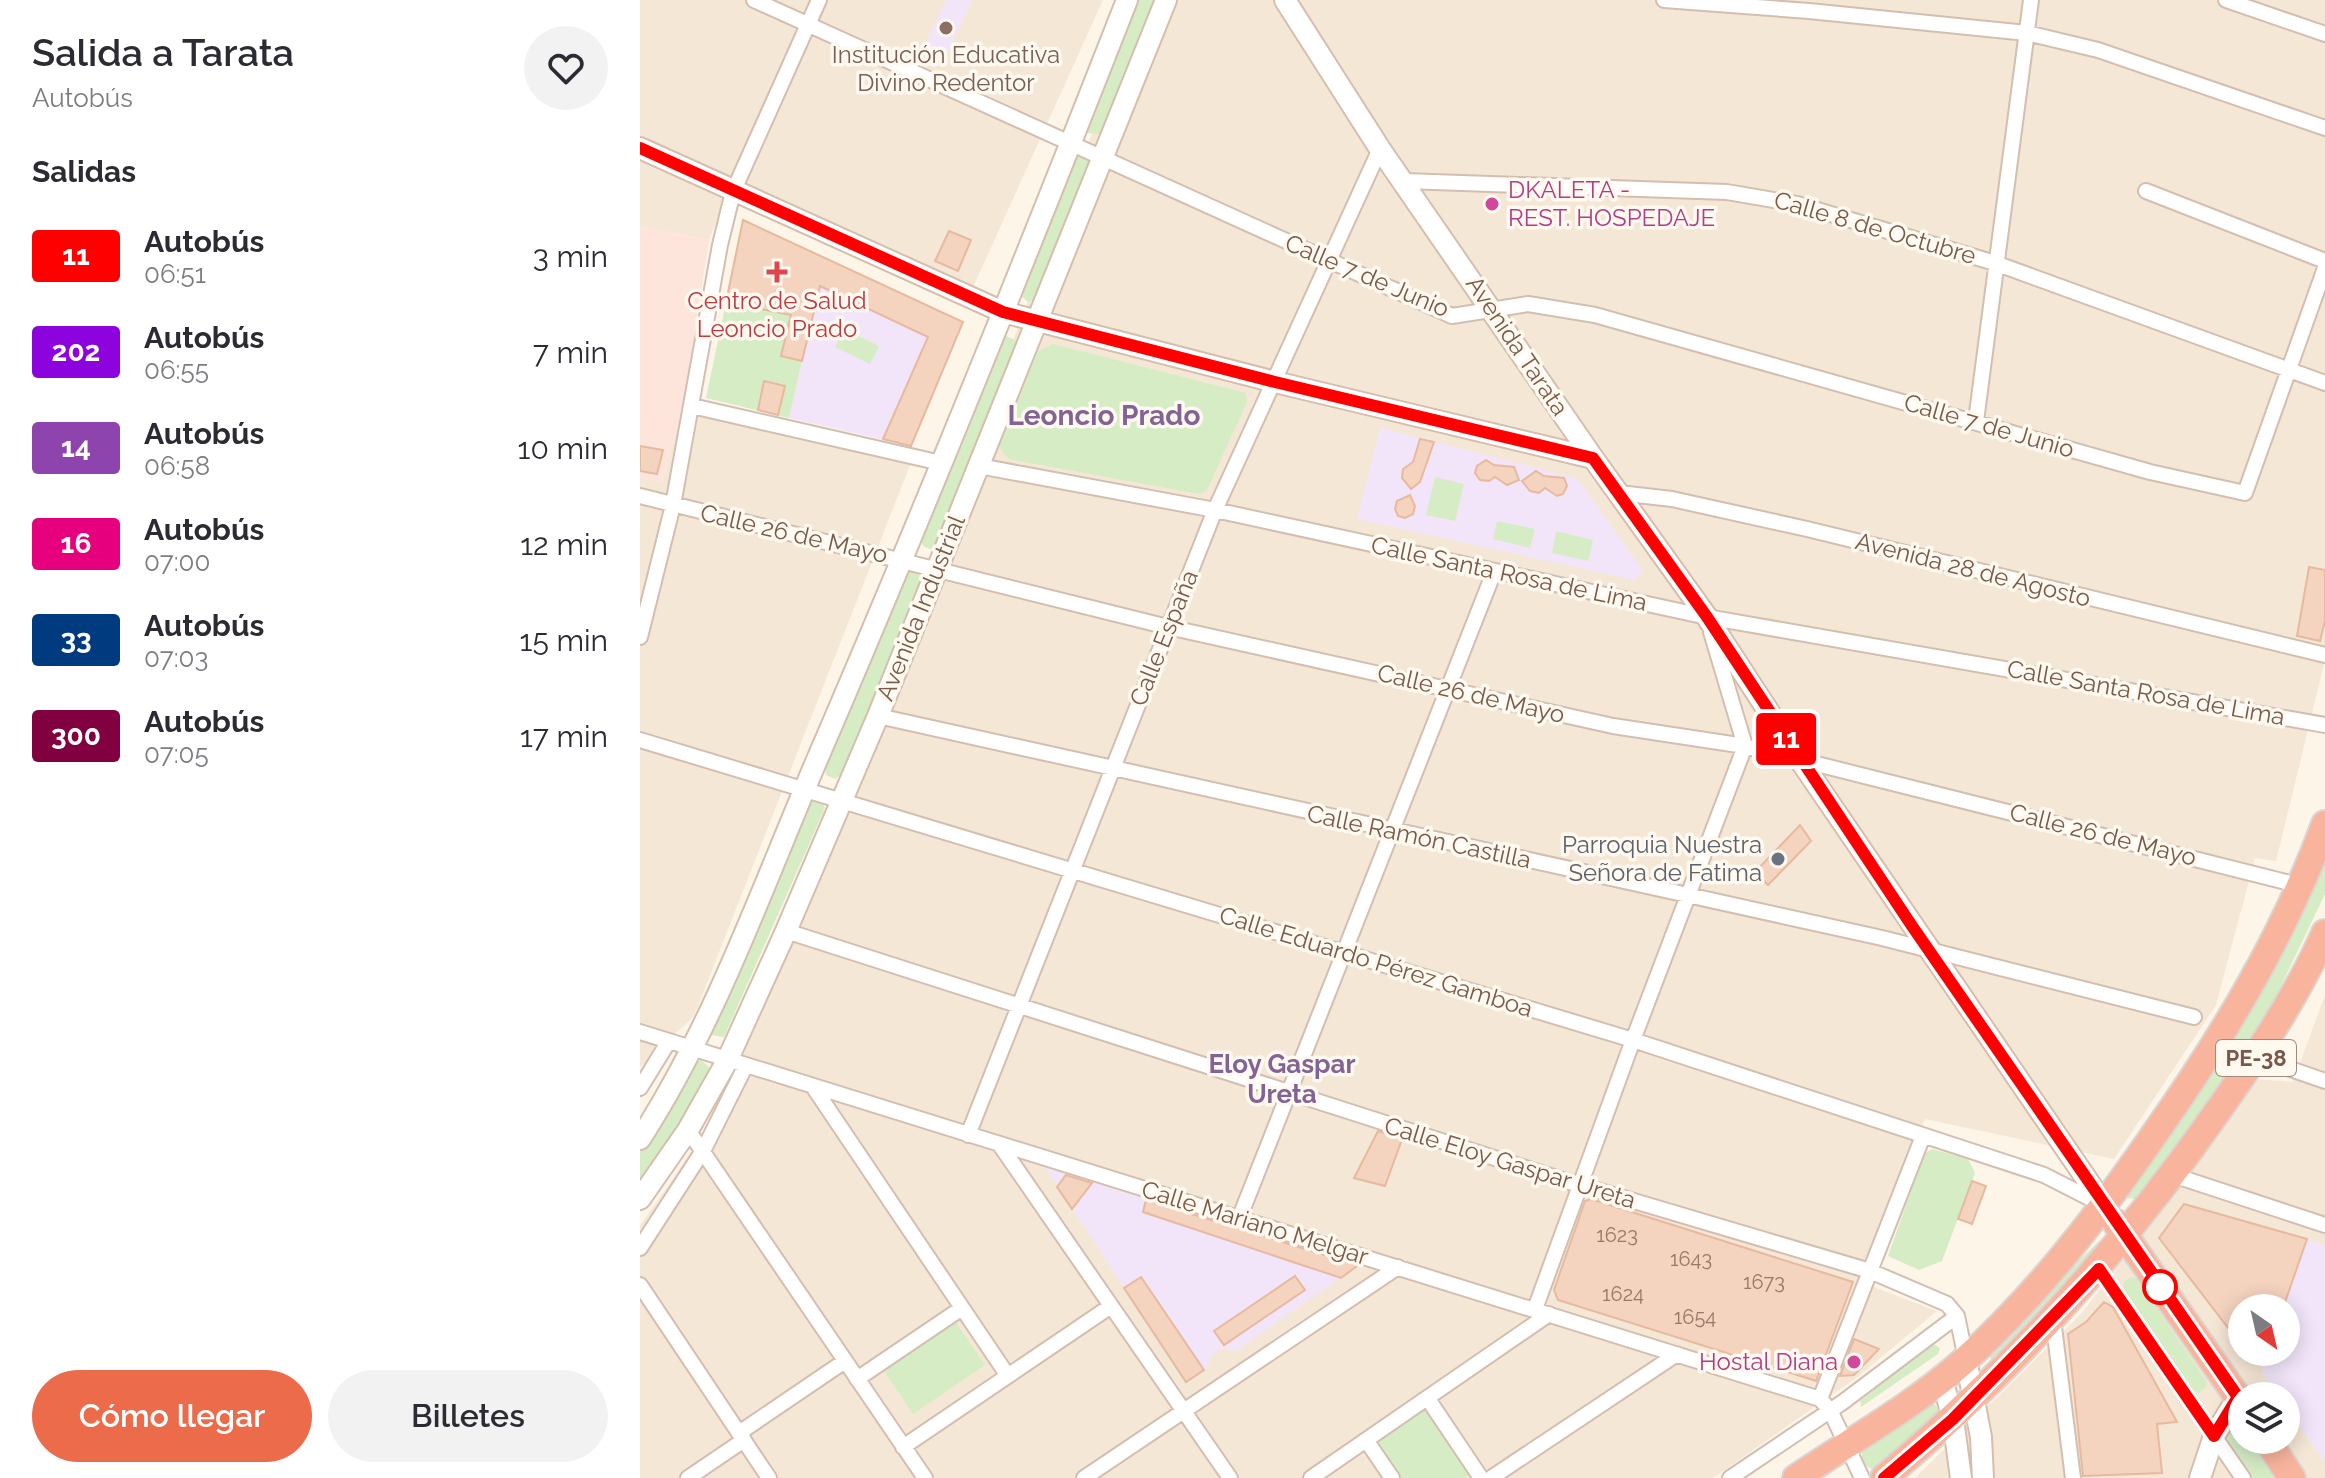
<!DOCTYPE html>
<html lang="es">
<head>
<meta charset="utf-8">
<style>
  body { margin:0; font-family:Raleway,sans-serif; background:#f2f2f3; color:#2b2b33; height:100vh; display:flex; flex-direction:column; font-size:30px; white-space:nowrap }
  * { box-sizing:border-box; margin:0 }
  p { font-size:26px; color:#7c7c81 }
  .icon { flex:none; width:44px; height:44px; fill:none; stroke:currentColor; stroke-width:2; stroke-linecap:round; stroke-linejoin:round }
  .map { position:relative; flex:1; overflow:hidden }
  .side { display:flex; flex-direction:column; background:#fff; width:640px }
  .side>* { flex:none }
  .badge { padding:0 16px; border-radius:6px; font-size:28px; line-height:52px }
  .needle { width:52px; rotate:146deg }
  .controls { position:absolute; left:1588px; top:1294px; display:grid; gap:16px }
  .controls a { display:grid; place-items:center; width:72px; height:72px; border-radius:50%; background:#fff; box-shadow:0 4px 20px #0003; font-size:40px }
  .map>.badge { position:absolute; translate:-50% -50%; box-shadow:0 0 0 4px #fff }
  h2 { padding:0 32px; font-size:30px; line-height:72px }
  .round { display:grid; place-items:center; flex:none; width:84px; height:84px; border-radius:42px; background:#f2f2f3 }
  .headline { display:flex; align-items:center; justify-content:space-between; height:136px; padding:0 32px }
  h1 { font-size:38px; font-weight:600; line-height:60px }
  .cta { display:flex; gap:16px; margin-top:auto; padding:16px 32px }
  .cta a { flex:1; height:92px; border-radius:48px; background:#eb6b4a; color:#fff; font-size:32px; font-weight:600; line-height:92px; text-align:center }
  .cta a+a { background:#f2f2f3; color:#2b2b33 }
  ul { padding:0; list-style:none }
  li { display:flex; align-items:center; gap:24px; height:96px; padding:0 32px }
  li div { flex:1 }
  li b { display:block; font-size:30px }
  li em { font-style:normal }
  li .badge { min-width:88px; font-weight:700; text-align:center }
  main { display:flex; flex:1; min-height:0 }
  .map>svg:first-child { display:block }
  .residential { fill:#f5e7d6; fill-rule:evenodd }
  .commercial { fill:#fee5dc }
  .education { fill:#f2e5fa }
  .green { fill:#d6ecc5 }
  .building { fill:#f4d3bf; stroke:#e7b99e; stroke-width:2 }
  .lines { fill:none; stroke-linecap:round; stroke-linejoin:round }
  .street-casing { stroke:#d3beb0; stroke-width:18 }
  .secondary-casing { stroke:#d6beac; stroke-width:24 }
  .highway-casing { stroke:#dcd4d0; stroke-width:30 }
  .street { stroke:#fff; stroke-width:14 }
  .secondary { stroke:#fff; stroke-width:20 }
  .highway { stroke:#f9b49d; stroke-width:26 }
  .line-casing { stroke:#fff; stroke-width:18 }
  .line { stroke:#f00; stroke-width:12 }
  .education-dot { fill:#8d6e63; stroke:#fff9f0; stroke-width:3 }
  .hotel-dot { fill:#d1479c; stroke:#fff9f0; stroke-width:3 }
  .health-dot { fill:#e0444e; stroke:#fff9f0; stroke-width:3 }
  .worship-dot { fill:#6b7280; stroke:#fff9f0; stroke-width:3 }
  .stop-dot { fill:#fff; stroke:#f00; stroke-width:4 }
  .labels { text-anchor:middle; stroke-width:7; stroke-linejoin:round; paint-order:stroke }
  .number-label { font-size:20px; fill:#987867 }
  .shield { fill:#fff9f0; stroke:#a18a7c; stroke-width:2 }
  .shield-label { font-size:22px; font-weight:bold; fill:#795a4a }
  .education-label { font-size:24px; fill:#785e54; stroke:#fff9f0 }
  .hotel-label { font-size:24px; fill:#b23c85; stroke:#fff9f0; text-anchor:start }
  .street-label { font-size:24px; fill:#795a4a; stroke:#fff9f0 }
  .health-label { font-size:24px; fill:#be3a42; stroke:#fff9f0 }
  .worship-label { font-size:24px; fill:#5b616d; stroke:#fff9f0; text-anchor:end }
  .neighbourhood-label { font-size:26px; font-weight:bold; fill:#836395; stroke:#fff9f0 }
  .quarter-label { font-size:28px; font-weight:bold; fill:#836395; stroke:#fff9f0 }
</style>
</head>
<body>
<main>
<section class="side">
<div class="headline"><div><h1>Salida a Tarata</h1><p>Autobús</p></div><a class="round"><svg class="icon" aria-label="heart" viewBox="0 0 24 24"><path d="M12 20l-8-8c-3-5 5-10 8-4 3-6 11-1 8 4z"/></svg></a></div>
<h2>Salidas</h2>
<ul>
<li><span class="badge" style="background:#f00;color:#fff">11</span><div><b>Autobús</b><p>06:51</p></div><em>3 min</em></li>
<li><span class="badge" style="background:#8c03de;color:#fff">202</span><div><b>Autobús</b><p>06:55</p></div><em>7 min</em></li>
<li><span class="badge" style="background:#8e44ad;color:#fff">14</span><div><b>Autobús</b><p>06:58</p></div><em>10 min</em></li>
<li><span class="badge" style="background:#e6007e;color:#fff">16</span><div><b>Autobús</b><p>07:00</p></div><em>12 min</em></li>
<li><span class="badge" style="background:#003b80;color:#fff">33</span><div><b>Autobús</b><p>07:03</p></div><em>15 min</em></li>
<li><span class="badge" style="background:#800040;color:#fff">300</span><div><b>Autobús</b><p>07:05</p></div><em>17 min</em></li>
</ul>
<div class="cta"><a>Cómo llegar</a><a>Billetes</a></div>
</section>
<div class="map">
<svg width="1685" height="1478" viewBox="0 0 1685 1478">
  <rect width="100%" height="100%" fill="#fdf5e8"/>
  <path class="residential" d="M0,0H463L330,294L90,186L69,240L0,226Z
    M503,0H1685V660L1636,861L1615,858L1576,1005L1474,1159L1285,1119L1218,1281L1297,1311L1216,1378L1073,1478H0V1226L98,1085L97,1037L202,789Z
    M44,402L274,455L54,1016L0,1067V478L22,482Z
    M1685,995V1478H1275L1442,1313L1615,1079L1653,1082ZM1602,1308H1646V1352H1602ZM1602,1396H1646V1440H1602Z"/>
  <path class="commercial" d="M0,226L69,240L44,401L22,483L0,478Z"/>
  <path class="education" d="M306,0H332L301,66L280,56Z
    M186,258L323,322L271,446L149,418Z
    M740,428L938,479L1003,571L995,580L717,519Z
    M412,1162L717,1256V1266L594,1352L583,1348L571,1355L568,1367L549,1380L544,1379L406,1169Z
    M1667,1239L1685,1245V1463L1646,1407V1396H1639L1621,1371L1628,1352H1646V1308H1643Z"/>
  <path class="green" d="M496,0H514L460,134L446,133L444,128Z
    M438,156L447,159L449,165L395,299L388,302L379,294L432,158Z
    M86,302L172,318L149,418L66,398Z
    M204,329L239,346L230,364L195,347Z
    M366,336L375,340L376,347L296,547L290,549L283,546L281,540L361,339Z
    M413,344L606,393L607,402L567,490L559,494L368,459L359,446L398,351Z
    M795,477L824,484L815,521L786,515Z
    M857,521L895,529L890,548L853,539Z
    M916,531L953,540L948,561L912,553Z
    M271,570L279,573L281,584L201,775L195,779L186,775L185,769L264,573Z
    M173,798L183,803L185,808L84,1037L71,1035L69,1031L119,926L166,804Z
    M1685,857V894L1631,1007L1582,1087L1496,1199L1486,1198V1192L1569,1078L1614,1003Z
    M61,1060L68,1066L71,1073L0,1184V1151L52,1063Z
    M1292,1149L1328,1159L1335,1173L1302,1261L1279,1270L1248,1256L1284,1154Z
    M1459,1241L1464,1243L1358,1359L1352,1361L1347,1350Z
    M1491,1277L1497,1279L1567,1382L1566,1387L1559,1393L1553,1391L1483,1288L1484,1282Z
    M315,1321L345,1365L273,1414L243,1369Z
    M1292,1343L1300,1348L1298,1354L1221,1407L1220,1401Z
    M1288,1403L1296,1405L1302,1416L1243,1470H1233L1222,1463V1450Z
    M778,1409L790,1412L829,1470V1475L824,1478H761L737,1443L740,1436Z
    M1591,1426L1600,1427L1602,1440H1609L1635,1478H1613L1585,1436Z"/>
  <path class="building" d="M103,220L323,322L271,446L243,439L288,337L180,286L162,361L141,356L151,315L86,302Z
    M309,231L331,240L318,271L295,261Z
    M124,381L145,386L138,415L118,410Z
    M780,439L794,442L780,482L771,489L762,478L763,469L773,462Z
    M0,446L23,450L17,474L0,471Z
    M846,460L854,465L874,467L879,480L867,485L855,477L849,481L840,480L835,473L837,466Z
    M896,471L904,476L924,478L927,486L923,494L917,496L905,488L899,493L890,491L882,481Z
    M770,495L775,506L773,514L765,518L758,516L755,509L757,501Z
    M1669,567L1685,570V621L1680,641L1657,636Z
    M1160,825L1171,841L1128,885L1115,872Z
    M738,1131L762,1139L745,1186L714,1178Z
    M426,1175L452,1183L432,1209L417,1187Z
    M1332,1181L1346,1186L1332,1224L1318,1219Z
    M951,1199L1213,1282L1176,1381L918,1300L914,1290L945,1201Z
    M506,1200L717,1265V1266L701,1278L503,1212Z
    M1544,1204L1667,1239L1643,1308H1602V1346L1519,1238Z
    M655,1276L665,1290L584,1345L574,1331Z
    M501,1277L564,1370L546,1382L484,1288Z
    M1464,1302L1473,1307L1537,1422L1517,1424L1522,1473L1443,1476L1428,1334L1446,1322Z
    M1214,1339L1239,1349L1214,1375L1200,1376Z"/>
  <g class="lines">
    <g class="street-casing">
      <path id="street" d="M114,0L812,316L888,304L955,315L1510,472L1605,493L1685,268
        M1024,0L1169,11L1387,33L1458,50L1685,128
        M1586,0L1685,34
        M764,181L1087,192L1157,204L1355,263L1685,383
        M1506,191L1685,261
        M52,406L301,463
        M1336,421L1391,0
        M339,466L575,510L1067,617L1685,725
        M979,493L1032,499L1167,529L1685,655
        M0,496L528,627L973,726L1105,746L1662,886
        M0,637L33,505L80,245L93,192L179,0
        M238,716L1242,938L1554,1017
        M0,740L993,1040L1404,1175L1461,1204
        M146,931L923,1180L1230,1271L1307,1304L1317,1316L1326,1359
        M0,1032L1180,1399L1190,1410L1222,1478
        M1616,1057L1685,1081
        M0,1088L29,1041
        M174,1088L368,1376
        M48,1130L285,1478
        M328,1135L575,510L740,149
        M360,1145L590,1478
        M1533,1175L1685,1225
        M599,1219L854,572
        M0,1248L64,1149L105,1067
        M1459,1269L1603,1478
        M0,1285L129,1478
        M895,1309L993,1040L1105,746L1071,632
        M1413,1319L1433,1478
        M217,1379L322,1308
        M788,1399L841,1478
        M1180,1399L1283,1136
        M99,1433L205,1361
        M726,1440L752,1478
        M263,1447L471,1306
        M48,1478L104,1440
        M444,1478L758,1267
        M671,1478L909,1314
        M851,1478L1037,1354
        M1090,1478L1203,1402L1317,1316"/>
    </g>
    <g class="secondary-casing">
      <path id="secondary" d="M645,0L740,149L953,458L1067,617L1162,763L1465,1206
        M0,148L363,312L635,382L953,458
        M0,1139C75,1023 122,888 176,762C285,510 387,255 487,0
        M0,1199L48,1130L87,1061L146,931L238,716L526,0
        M1326,1359L1341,1437L1343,1478
        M1302,1379L1313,1419L1321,1478
        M1560,1478L1574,1436L1598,1397"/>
    </g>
    <g class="highway-casing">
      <path id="highway" d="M1476,1223L1602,1403
        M1627,1440L1652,1478
        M1156,1478C1212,1440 1275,1405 1325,1360C1399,1293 1460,1213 1516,1132C1584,1035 1644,936 1685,824
        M1244,1478C1374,1367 1477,1255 1575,1115C1616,1057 1656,998 1685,933"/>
    </g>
    <use href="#street" class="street"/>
    <use href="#secondary" class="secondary"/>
    <use href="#highway" class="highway"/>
  </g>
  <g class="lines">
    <g class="line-casing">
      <path id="line" d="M0,148L363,312L635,382L953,458L1067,617L1272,926L1598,1397L1574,1436L1459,1269L1313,1419L1244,1478"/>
    </g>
    <use href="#line" class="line"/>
  </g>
  <circle class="education-dot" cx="306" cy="28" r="8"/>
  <g class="hotel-dot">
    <circle cx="852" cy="204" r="8"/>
    <circle cx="1214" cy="1362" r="8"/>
  </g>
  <path class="health-dot" d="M133 260h8v8h8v8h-8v8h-8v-8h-8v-8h8z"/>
  <circle class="worship-dot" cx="1138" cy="859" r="8"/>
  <circle class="stop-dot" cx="1520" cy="1287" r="16"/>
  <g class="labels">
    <g class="number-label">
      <text x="977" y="1242">1623</text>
      <text x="1051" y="1266">1643</text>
      <text x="1124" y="1289">1673</text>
      <text x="983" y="1301">1624</text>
      <text x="1055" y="1324">1654</text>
    </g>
    <rect class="shield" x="1576" y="1040" width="80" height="36" rx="6"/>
    <g class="shield-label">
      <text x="1616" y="1066">PE-38</text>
    </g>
    <g class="education-label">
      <text x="306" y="63">Institución Educativa<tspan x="306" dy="28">Divino Redentor</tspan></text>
    </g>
    <g class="hotel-label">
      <text x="868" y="198">DKALETA -<tspan x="868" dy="28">REST. HOSPEDAJE</tspan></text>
      <text x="1198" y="1370" text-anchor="end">Hostal Diana</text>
    </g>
    <g class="street-label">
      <text transform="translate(1235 228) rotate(16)" y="8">Calle 8 de Octubre</text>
      <text transform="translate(727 276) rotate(23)" y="8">Calle 7 de Junio</text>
      <text transform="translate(877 346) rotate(56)" y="8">Avenida Tarata</text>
      <text transform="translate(1349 426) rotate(16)" y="8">Calle 7 de Junio</text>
      <text transform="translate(154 534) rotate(13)" y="8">Calle 26 de Mayo</text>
      <text transform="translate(1333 570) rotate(14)" y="8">Avenida 28 de Agosto</text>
      <text transform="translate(869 574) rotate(12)" y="8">Calle Santa Rosa de Lima</text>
      <text transform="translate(281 608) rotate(-68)" y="8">Avenida Industrial</text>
      <text transform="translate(524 638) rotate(-68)" y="8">Calle España</text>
      <text transform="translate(1506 693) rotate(10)" y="8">Calle Santa Rosa de Lima</text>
      <text transform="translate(831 694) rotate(13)" y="8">Calle 26 de Mayo</text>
      <text transform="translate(1463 835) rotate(14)" y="8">Calle 26 de Mayo</text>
      <text transform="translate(779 837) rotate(12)" y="8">Calle Ramón Castilla</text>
      <text transform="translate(736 962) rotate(17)" y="8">Calle Eduardo Pérez Gamboa</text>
      <text transform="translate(870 1163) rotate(17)" y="8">Calle Eloy Gaspar Ureta</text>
      <text transform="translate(615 1223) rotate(17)" y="8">Calle Mariano Melgar</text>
    </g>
    <g class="health-label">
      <text x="137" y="309">Centro de Salud<tspan x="137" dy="28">Leoncio Prado</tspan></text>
    </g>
    <g class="worship-label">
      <text x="1122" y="853">Parroquia Nuestra<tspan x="1122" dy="28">Señora de Fatima</tspan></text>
    </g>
    <g class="neighbourhood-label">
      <text x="642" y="1073">Eloy Gaspar<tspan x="642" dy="30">Ureta</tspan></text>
    </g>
    <g class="quarter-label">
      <text x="464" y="425">Leoncio Prado</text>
    </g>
  </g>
</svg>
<div class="controls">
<a><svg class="needle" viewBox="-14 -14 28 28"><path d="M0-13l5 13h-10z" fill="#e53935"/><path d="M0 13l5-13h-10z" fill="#7c7c81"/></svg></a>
<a><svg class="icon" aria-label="layers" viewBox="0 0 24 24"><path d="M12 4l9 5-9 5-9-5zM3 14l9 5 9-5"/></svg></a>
</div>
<b class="badge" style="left:1146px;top:739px;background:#f00;color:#fff">11</b>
</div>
</main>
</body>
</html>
